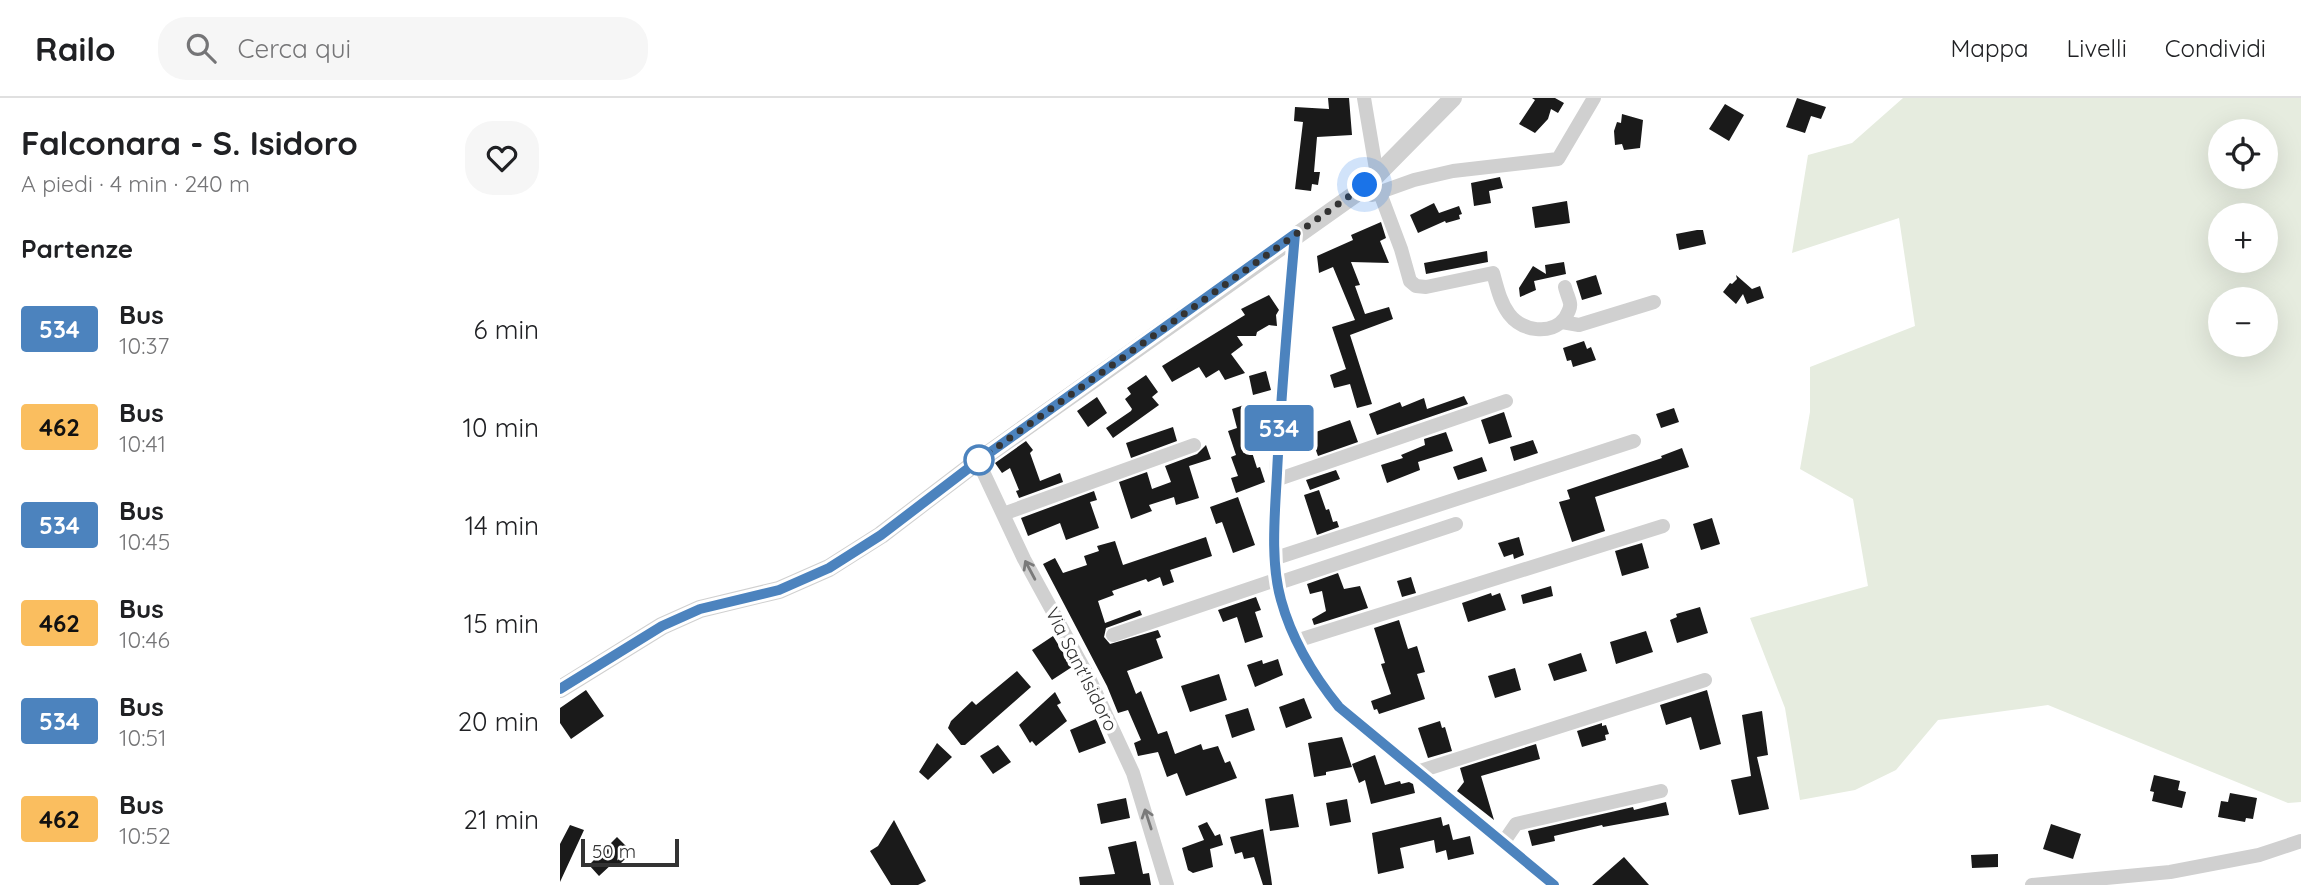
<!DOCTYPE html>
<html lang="it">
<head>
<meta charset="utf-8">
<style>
  body { margin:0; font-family:Quicksand,sans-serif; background:#f6f6f6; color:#202124; height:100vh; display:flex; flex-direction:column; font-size:26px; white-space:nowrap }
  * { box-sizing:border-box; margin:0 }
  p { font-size:23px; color:#757577 }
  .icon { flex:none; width:38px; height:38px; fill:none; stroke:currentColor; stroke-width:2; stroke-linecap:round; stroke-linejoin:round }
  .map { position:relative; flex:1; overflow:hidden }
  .panel { display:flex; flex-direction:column; background:#fff; width:560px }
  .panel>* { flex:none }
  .badge { padding:0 14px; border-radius:5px; font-size:24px; line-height:46px }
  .buttons { position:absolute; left:1648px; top:21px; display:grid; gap:14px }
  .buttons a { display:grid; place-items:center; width:70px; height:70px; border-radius:50%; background:#fff; box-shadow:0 7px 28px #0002; font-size:35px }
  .scale { position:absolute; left:21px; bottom:18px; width:98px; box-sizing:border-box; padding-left:7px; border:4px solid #333; border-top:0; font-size:19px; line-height:24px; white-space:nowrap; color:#333; -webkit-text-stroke:5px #fff; paint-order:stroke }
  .you { position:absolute; width:35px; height:35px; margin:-18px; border:5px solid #fff; border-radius:50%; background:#1a73e8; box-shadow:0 0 0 10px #1a73e833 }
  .map>.badge { position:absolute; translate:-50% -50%; box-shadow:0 0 0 4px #fff }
  h2 { padding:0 21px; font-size:26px; line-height:63px }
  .round { display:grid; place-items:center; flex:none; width:74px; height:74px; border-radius:28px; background:#f6f6f6 }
  .head { display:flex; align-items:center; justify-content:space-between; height:119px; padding:0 21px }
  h1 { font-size:33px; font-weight:800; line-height:52px }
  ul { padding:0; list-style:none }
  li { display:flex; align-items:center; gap:21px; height:98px; padding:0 21px }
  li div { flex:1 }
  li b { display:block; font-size:26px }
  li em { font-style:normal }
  li .badge { min-width:77px; font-weight:700; text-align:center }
  header { display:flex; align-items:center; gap:42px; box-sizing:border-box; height:98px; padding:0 35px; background:#fff; border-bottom:2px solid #e0e0e0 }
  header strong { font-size:33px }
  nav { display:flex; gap:38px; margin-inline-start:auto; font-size:24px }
  .search { width:490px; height:63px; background:#f6f6f6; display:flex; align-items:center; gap:18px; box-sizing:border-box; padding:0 24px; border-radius:28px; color:#757577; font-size:26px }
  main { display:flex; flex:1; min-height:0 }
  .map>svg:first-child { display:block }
  .green { fill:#e6ecdf; fill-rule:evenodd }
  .building { fill:#1a1a1a }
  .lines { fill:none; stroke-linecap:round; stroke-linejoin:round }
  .minor { stroke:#d0d0d0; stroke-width:14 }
  .tertiary { stroke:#d0d0d0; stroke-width:18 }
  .oneway { stroke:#7a7a7a }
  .line-casing { stroke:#fff; stroke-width:16 }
  .line { stroke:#4c83be; stroke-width:10 }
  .walk { stroke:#333; stroke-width:7; stroke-dasharray:0 12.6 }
  .stop-dot { fill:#fff; stroke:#4c83be; stroke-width:3.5 }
  .labels { text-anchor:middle; stroke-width:7; stroke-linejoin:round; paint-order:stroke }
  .street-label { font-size:19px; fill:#333; stroke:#fff }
</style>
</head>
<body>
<header>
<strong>Railo</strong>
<div class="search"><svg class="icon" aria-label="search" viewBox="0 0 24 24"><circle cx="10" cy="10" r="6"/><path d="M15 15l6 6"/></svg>Cerca qui</div>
<nav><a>Mappa</a><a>Livelli</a><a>Condividi</a></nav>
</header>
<main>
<section class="panel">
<div class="head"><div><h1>Falconara - S. Isidoro</h1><p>A piedi · 4 min · 240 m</p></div><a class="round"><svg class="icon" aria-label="heart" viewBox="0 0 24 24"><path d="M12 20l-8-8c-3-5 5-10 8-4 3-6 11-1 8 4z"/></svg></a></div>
<h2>Partenze</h2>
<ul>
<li><span class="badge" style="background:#4c83be;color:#fff">534</span><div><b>Bus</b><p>10:37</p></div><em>6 min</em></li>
<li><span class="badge" style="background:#fabe5f;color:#111">462</span><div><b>Bus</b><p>10:41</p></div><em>10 min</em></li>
<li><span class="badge" style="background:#4c83be;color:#fff">534</span><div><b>Bus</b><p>10:45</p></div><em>14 min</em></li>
<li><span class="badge" style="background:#fabe5f;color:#111">462</span><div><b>Bus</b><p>10:46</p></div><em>15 min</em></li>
<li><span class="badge" style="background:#4c83be;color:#fff">534</span><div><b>Bus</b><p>10:51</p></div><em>20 min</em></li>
<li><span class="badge" style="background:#fabe5f;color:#111">462</span><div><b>Bus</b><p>10:52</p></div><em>21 min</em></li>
</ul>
</section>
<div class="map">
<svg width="1741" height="787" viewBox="0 0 1741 787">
  <rect width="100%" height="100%" fill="#fff"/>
  <path class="green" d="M1343,0H1741V704L1728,705L1488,607L1378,622L1336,672L1295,692L1240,702L1225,610L1190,520L1308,488L1293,401L1240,371L1250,314V269L1355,228L1339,120L1232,155L1248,57L1292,45ZM1661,33H1706V79H1661ZM1661,117H1706V163H1661ZM1661,201H1706V247H1661Z"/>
  <path class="building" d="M768,0H789L792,37L757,39L754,74H760L758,87L752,86L751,93L735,91L743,24L734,23L735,9L769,11Z
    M972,0H995L1004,5L998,15L991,11L988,21L975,35L959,26L975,2Z
    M1237,0L1266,9L1261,21L1251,18L1245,35L1226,29Z
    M1165,6L1184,17L1169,43L1149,31Z
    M1062,16L1083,22L1080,50L1064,52L1062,46L1055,47L1054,33L1057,24L1061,25Z
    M940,79L943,90L929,93L931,105L914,108L911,85Z
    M1007,103L1010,125L975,130L972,109Z
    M874,105L879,115L899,108L902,116L899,117L900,121L886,125L885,123L858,135L850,117Z
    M821,124L826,140L820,143L829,165L791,164L800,187L795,188L805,216L829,209L833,221L790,237L812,306L797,310L790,286L774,290L770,277L786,271L772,229L795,222L773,169L759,175L757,158L793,142L791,137Z
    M1137,132H1143L1146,146L1119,152L1116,136Z
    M927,153L928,164L866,176L864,165Z
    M1004,164L1006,176L974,183L976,192L960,199L959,190L973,168L986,176L985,167Z
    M1036,177L1042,196L1022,202L1016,183Z
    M1176,177L1192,191L1200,188L1204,200L1187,206L1183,196L1176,206L1163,194L1170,185L1172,186L1177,181Z
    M709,197L719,212L716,217L717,228L709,227L697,234L696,238H677L683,247L671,256L685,275L665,282L659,272L646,280L639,269L612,284L602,268L685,217L681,211Z
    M1024,243L1027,251L1031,249L1036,262L1013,269L1011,262L1007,263L1003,250Z
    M706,273L711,292L693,297L689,278Z
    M586,277L598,294L592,299L599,307L553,340L546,330L571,313L572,311L565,301L571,296L567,290Z
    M904,298L908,306L817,337L809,316L840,304L842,309L864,300L867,311Z
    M537,299L547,315L528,329L517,313Z
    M690,305L703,344L690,348L697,370L700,369L705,384L676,395L671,380L678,378L671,359L676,357L668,333L677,330L672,311Z
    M1114,310L1119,324L1101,330L1096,316Z
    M944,314L952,339L929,346L921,322Z
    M790,322L798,344L758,358L750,336Z
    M613,329L617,343L571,360L566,345Z
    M886,334L893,353L858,364L860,372L827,385L821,367L843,360L841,357L865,347L864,341Z
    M973,342L978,355L954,363L950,349Z
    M466,343L473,352L470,355L480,383L500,375L503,384L459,400L456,393L459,392L450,370L442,375L435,365Z
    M646,347L651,361L629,368L639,400L616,407L614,399L589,407L592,413L571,421L559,384L587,374L592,391L611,384L605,368L637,356Z
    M1122,350L1129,369L1035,399L1045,433L1012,444L999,404L1010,401L1007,392L1102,360L1101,358Z
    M922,359L927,373L898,382L893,369Z
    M776,372L780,381L750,392L746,382Z
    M759,392L766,412L769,411L773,424L777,423L779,429L757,437L744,397Z
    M534,393L537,402L530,404L539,430L506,442L500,425L468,438L461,420Z
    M678,399L695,447L673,455L662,424L656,426L650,409Z
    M1152,420L1160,446L1141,452L1133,426Z
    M646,439L652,458L610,472L614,484L603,488L600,479L588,484L586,481L552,493L554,497L538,503L545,525L580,512L582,517L546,530L544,539L550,546L598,532L601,539L596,541L603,560L567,573L576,596L581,593L598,636L607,633L615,656L641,646L643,652L658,648L665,665L670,663L677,680L626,698L617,675L607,679L598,654L578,658L574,645L581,642L568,612L558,615L547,588L483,466L495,460L503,475L527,467L524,458L539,453L537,448L555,443L563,467Z
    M959,439L964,457L954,461L953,456L944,459L938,445Z
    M1082,445L1089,470L1062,478L1055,453Z
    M778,475L784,491L800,488L808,510L754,527L752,521L766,513L762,493L750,496L747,486Z
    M851,479L856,495L842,499L837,483Z
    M991,488L993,498L963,506L961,497Z
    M931,495L932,498L940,495L946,512L908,524L902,505Z
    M696,499L701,512L695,514L703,539L685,545L677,519L663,524L658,512Z
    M1140,509L1148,535L1117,545L1110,522L1117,519L1116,516Z
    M839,522L848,551L857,548L865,574L857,576L865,601L819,616L817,611L814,612L811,603L831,596L821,566L825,565L814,530Z
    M1086,533L1093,554L1056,566L1050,544Z
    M493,538L512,569L492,582L472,552Z
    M1021,555L1027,573L994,583L988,566Z
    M718,561L723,577L695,589L687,567L702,562L703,566Z
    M955,570L961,592L935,600L928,578Z
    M457,573L471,589L405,647H401L388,630L391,623L412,603L416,607Z
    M659,576L667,602L630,614L621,588Z
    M26,592L44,618L11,641L0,625V610Z
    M1147,592L1161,646L1140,652L1131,619L1106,627L1100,607Z
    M495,594L501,605L497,607L507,623L476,648L472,643L470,645L459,627Z
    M744,600L752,620L726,630L719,609Z
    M688,610L695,632L672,640L665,617Z
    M1202,613L1208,657L1197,659L1209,711L1179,717L1171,682L1191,678L1182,617Z
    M536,621L546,645L519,655L510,632Z
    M880,623L882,630L885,629L892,653L868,660L858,630Z
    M1042,625V628L1046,627L1049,636L1045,637L1046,642L1022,649L1017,633Z
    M782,639L792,669L766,674V677L754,679L748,645Z
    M377,645L392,659L368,682L359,674Z
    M976,646L980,661L921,678L934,722L897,693L904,684L900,670Z
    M438,647L451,664L433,676L420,658Z
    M815,657L825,687L840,683L841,686L849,684L853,686L855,695L811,706L805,682L799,685L792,666Z
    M1594,677L1620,683L1618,692L1626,694L1622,710L1592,703L1594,694L1590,693Z
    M1670,695L1697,700L1693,721L1686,720L1685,724L1658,719L1661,703L1668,704Z
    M733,696L739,729L710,733L705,701Z
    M566,700L570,720L541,726L537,706Z
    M787,701L791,724L770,728L766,705Z
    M1106,704L1109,717L1043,729L1042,727L994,738L995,743L972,748L968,733L1073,709L1074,712Z
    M881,719L883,728L889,726L893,742L910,738L914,756L888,762L886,752L876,755L874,742L840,750L844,770L818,776L812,735Z
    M334,722L366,783L358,787H331L310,753L318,748Z
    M647,724L655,738L660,736L663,747L650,751L653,769L633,775L628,772L622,750L644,742L638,728Z
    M1491,726L1521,736L1513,761L1483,751Z
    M10,727L24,732L0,784V746Z
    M703,731L711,779L712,787H703L694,759L684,761L682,754L675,756L670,739Z
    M57,739L68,750L60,758L65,761L58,768L53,765L39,778L29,767Z
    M576,743L583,776L589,775L591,787H520L519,779L555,776L548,749Z
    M1438,756V769L1412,770L1411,757Z
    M1064,759L1089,787H1032Z"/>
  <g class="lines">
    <path class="minor" d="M804,0L817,77
      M820,95L841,151L850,183L856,188L866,189L933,175C937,189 940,204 949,216C962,233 991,238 1005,220C1008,215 1011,210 1010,205C1009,200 1006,194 1005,189
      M812,97L854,82L893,73L998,61L1034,0
      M735,136C728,217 720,299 716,380C715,418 711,466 721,502C732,542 753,577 779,609L994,787
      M1002,224L1019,227L1094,204
      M418,363L464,461L528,578L573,675L607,787
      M716,382L946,303
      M443,416L634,347
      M716,460L1074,343
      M718,485L896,426
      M553,537L718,481
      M736,543L1103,428
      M857,674L1145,582
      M943,745L956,726L1101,693
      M1472,787L1610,774L1699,757L1741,743"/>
    <path class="tertiary" d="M0,591L102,528L140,511L219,492L269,470L321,437L418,363L794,97L817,77L893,0"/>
  </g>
  <defs><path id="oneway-shaft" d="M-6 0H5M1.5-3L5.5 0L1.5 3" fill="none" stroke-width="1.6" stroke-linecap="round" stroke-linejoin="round" transform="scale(1.75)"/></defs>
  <g class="oneway">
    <use href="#oneway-shaft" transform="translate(470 472) rotate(-118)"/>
    <use href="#oneway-shaft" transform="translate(588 721) rotate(-108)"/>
  </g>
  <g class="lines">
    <g class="line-casing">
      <path id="line" d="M0,591L102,528L140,511L219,492L269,470L321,437L418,363L735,136C728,216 721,295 717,375C715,415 710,463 721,502C732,542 753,577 779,609L994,787"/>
    </g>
    <use href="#line" class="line"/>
    <path class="walk" d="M419,362L805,87"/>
  </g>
  <circle class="stop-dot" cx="419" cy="362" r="14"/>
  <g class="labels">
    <g class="street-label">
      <text transform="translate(522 571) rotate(63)" y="7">Via Sant'Isidoro</text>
    </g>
  </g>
</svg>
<div class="buttons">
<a><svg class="icon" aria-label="locate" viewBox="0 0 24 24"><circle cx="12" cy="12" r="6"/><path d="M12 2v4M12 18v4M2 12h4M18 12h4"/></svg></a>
<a>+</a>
<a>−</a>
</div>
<div class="scale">50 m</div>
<div class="you" style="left:805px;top:87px"></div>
<b class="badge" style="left:719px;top:330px;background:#4c83be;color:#fff">534</b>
</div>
</main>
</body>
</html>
